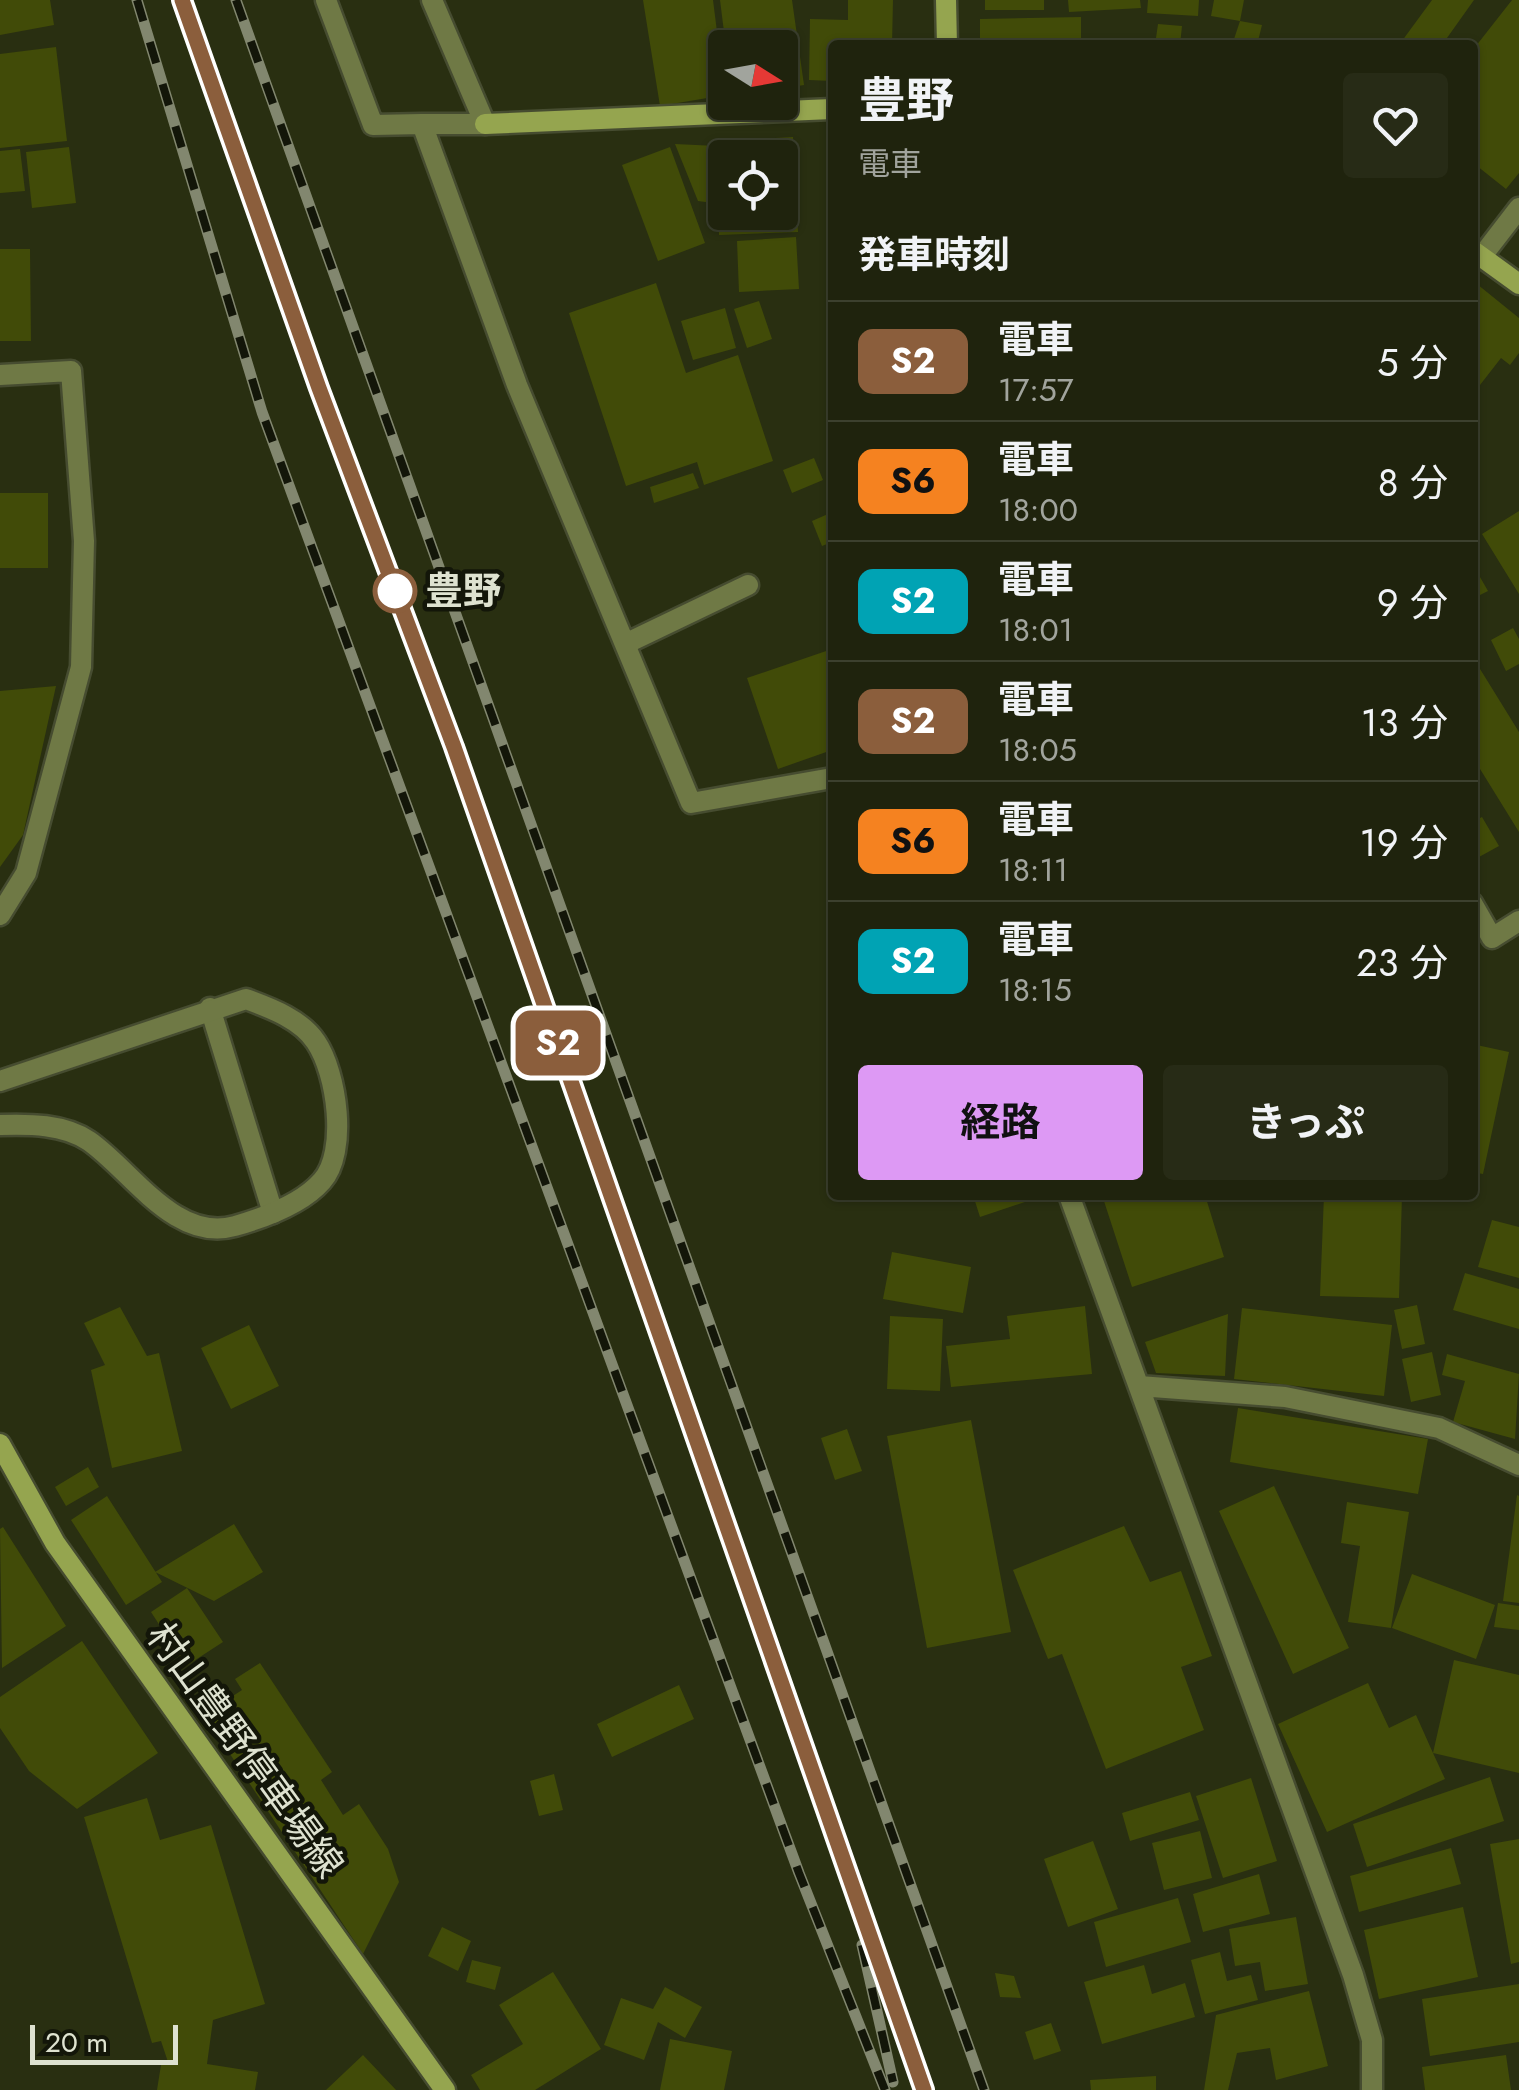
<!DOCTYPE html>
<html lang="ja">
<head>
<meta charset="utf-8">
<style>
  body { margin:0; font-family:Jost,"Noto Sans JP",sans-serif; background:#272b16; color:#f1f3f6; height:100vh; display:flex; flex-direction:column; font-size:38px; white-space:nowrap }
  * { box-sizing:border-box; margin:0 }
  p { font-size:32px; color:#a1a49d }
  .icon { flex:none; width:55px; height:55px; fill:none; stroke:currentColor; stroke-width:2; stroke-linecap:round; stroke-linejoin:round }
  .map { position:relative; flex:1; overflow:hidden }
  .sheet { position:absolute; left:828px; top:40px; width:650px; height:1160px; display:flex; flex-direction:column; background:#1f230d; border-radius:10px; box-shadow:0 2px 8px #0004,0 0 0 2px #3c402e }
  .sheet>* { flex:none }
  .badge { padding:0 20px; border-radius:15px; font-size:35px; line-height:65px }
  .needle { width:65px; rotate:101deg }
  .tools { position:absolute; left:708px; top:30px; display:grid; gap:20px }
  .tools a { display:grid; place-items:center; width:90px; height:90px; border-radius:10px; background:#1f230d; box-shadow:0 2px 8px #0004,0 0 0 2px #3c402e; font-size:50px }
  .scale { position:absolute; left:30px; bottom:25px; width:148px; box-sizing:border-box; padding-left:10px; border:5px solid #dee2d0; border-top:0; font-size:28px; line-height:35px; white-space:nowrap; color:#dee2d0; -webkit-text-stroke:8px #131609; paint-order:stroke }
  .map>.badge { position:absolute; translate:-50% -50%; box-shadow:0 0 0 5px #fff }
  h2 { padding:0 30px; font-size:38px; line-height:90px }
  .round { display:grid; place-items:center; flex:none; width:105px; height:105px; border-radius:10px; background:#272b16 }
  .overview { display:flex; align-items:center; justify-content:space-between; height:170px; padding:0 30px }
  h1 { font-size:48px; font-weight:700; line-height:75px }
  .primary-button { display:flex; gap:20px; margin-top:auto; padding:20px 30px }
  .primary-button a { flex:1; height:115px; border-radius:10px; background:#dd99f4; color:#111; font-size:40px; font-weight:700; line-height:115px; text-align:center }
  .primary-button a+a { background:#272b16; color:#f1f3f6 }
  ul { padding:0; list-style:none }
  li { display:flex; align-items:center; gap:30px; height:120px; padding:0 30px; border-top:2px solid #3c402e }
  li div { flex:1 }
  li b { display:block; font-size:38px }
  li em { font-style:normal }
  li .badge { min-width:110px; font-weight:700; text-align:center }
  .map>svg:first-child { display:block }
  .building { fill:#414b08 }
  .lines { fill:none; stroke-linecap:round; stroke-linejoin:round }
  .lane-casing { stroke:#464c30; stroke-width:25 }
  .street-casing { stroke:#464c30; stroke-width:25 }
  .secondary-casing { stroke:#464c30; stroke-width:25 }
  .lane { stroke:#6f7945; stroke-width:20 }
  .street { stroke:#6f7945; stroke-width:20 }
  .secondary { stroke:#95a54f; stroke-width:20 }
  .rail-casing { stroke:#82876f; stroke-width:11 }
  .rail { stroke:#131609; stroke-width:8; stroke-dasharray:22; stroke-linecap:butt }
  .line-casing { stroke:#fff; stroke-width:22 }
  .line { stroke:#8b5e3c; stroke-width:15 }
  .stop-dot { fill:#fff; stroke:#8b5e3c; stroke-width:5 }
  .labels { text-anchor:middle; stroke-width:9; stroke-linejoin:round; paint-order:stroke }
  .stop-label { font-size:38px; font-weight:bold; fill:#dee2d0; stroke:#131609; text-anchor:start }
  .street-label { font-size:38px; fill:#dee2d0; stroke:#131609 }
</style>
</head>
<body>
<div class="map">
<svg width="1519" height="2090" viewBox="0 0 1519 2090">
  <rect width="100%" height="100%" fill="#292f11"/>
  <path class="building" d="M0,0H50L54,25L0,35Z
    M643,0H713L725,95L660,106Z
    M720,0H792L804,85L780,89V48H726Z
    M848,0H893L892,45H832V81L809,80L810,19L848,20Z
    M985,0H1044V10H985Z
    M1068,0H1140L1141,8L1069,12Z
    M1148,0H1199L1198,16L1147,13Z
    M1214,0H1244L1240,21L1211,16Z
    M1432,0H1474L1442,45H1399Z
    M1512,0H1519V173L1506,189L1472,162V51Z
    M1081,17V45H980V19Z
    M1240,21L1262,25L1257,45H1232Z
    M1158,24L1182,26L1180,45H1155Z
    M56,47L67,141L0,148V54Z
    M793,137L798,232L719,235L718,205L724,184L725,212H780V158H731L736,140Z
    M675,144L717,146L713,203L698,201Z
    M69,147L76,203L32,208L26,152Z
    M670,147L705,243L658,261L622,165Z
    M20,149L25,191L0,193V151Z
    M796,237L799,289L739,292L737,241Z
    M0,249H30L31,341H0Z
    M1472,280L1519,318V353L1510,365L1501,358L1480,385L1472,379Z
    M656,283L686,373L738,355L773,461L704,485L697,462L626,486L569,313Z
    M759,301L772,339L747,348L734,309Z
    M725,308L736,348L693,360L681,321Z
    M814,458L823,480L792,493L783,470Z
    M693,473L699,488L654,503L650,487Z
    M0,493H48V568H0Z
    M1519,511V594L1482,534Z
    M828,514L832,542L822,546L812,521Z
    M1472,563L1488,591L1472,599Z
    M1513,628L1519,639V664L1506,671L1491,640Z
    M832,649V750L778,769L747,678Z
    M1472,656L1519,732V832L1472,756Z
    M56,686L23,835L0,867V691Z
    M1482,817L1499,846L1479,857L1472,845V822Z
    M1472,1044L1509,1052L1483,1174L1472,1172Z
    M973,1195H1043V1196L980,1217Z
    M1102,1195H1205L1224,1257L1132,1287Z
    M1324,1195H1402L1399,1298L1320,1296Z
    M1492,1220L1519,1227V1278L1478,1267Z
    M892,1252L971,1267L963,1313L883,1299Z
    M1465,1273L1519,1289V1329L1453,1310Z
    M1417,1305L1425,1344L1402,1349L1394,1310Z
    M1085,1306L1092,1374L951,1387L946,1346L1010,1339L1007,1316Z
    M120,1307L147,1356L159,1353L182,1451L112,1468L91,1370L105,1365L84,1323Z
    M1242,1308L1392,1325L1384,1396L1234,1379Z
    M1228,1314L1225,1376L1156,1373L1145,1342Z
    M890,1316L943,1319L940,1391L887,1389Z
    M249,1325L279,1386L231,1409L201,1348Z
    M1432,1352L1441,1395L1411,1402L1402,1359Z
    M1447,1354L1519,1374L1515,1439L1453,1422L1465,1381L1442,1375Z
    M1238,1408L1428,1439L1418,1494L1230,1462Z
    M971,1420L1011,1632L927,1648L887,1436Z
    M847,1429L862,1471L835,1480L821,1438Z
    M88,1467L99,1487L66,1506L55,1487Z
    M1274,1486L1349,1648L1293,1674L1219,1511Z
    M1517,1495L1519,1496V1603L1503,1601Z
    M107,1496L162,1582L126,1605L71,1520Z
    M1347,1502L1409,1512L1391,1628L1348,1622L1360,1546L1341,1543Z
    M234,1524L263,1572L214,1601L155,1572Z
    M1124,1526L1150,1582L1181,1571L1212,1656L1181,1667L1204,1730L1106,1769L1062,1654L1048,1659L1013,1570Z
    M3,1527L66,1626L2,1668L0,1529Z
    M1412,1574L1495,1605L1476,1659L1392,1628Z
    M187,1588L223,1642L186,1666L151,1612Z
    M1498,1603L1519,1606V1630L1494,1627Z
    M82,1641L158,1753L77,1809L29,1771L0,1728V1697Z
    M1454,1660L1519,1675V1773L1433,1753L1445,1779L1327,1832L1278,1724L1368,1683L1389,1728L1416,1715L1433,1753Z
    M260,1663L332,1772L321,1780L343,1815L359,1804L388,1849L399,1882L363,1954L204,1715L242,1690L235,1679Z
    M679,1685L694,1719L612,1757L597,1724Z
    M554,1774L563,1810L539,1816L530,1781Z
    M1490,1777L1504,1821L1367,1867L1353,1824Z
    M1251,1778L1277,1861L1223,1878L1196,1796Z
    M1190,1792L1199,1820L1130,1841L1122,1813Z
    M147,1798L160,1840L211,1825L265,2004L213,2020L207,2064L258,2072L255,2090H157L161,2065L168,2062L161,2041L152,2043L84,1817Z
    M1200,1831L1212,1878L1164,1890L1152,1843Z
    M1519,1839V1962L1511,1964L1490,1844Z
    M1093,1841L1118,1909L1068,1927L1044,1859Z
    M1451,1848L1461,1884L1359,1912L1350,1876Z
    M1259,1874L1270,1914L1203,1932L1193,1894Z
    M1178,1898L1191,1942L1106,1967L1094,1922Z
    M1463,1907L1478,1977L1379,1999L1364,1930Z
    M1296,1917L1308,1984L1265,1991L1260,1962L1235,1966L1229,1929Z
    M442,1927L471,1941L458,1971L428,1956Z
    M1220,1952L1227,1981L1251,1975L1258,2000L1205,2014L1191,1960Z
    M472,1960L501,1967L495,1990L466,1982Z
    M1144,1965L1152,1994L1185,1983L1195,2017L1102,2044L1084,1982Z
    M553,1972L601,2049L535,2090H480L471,2075L523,2044L499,2005Z
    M995,1973L1014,1976L1021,1998L1000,1997Z
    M1519,1984V2042L1430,2056L1422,1999Z
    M665,1987L702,2007L685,2038L658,2022L644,2060L604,2045L621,1998L653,2009Z
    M1309,1991L1328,2066L1276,2080L1270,2048L1237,2053L1228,2090H1204L1216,2015Z
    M1051,2023L1061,2051L1034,2060L1025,2032Z
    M670,2039L732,2051L724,2090H660Z
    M363,2055L396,2090H326Z
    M1506,2055L1511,2090H1425L1422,2067Z
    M1156,2076V2090H1091L1090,2080Z"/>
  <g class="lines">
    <g class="lane-casing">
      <path id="lane" d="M210,1008L273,1213"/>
    </g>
    <g class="street-casing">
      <path id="street" d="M326,0L373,125L422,124
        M432,0L485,124H422L517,385L691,803L832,778
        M1482,256L1519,208
        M0,375L71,371L84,541L81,667L26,873L0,915
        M625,644L748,585
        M1472,903L1492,938L1519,921
        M0,1081L246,999C270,1008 301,1019 316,1042C337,1073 348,1152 322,1181C302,1204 263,1218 235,1226C175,1243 131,1170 89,1141C64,1124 29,1124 0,1125
        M1069,1195L1353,1975L1372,2040V2090
        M1139,1386L1285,1397L1439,1428L1519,1465"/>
    </g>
    <g class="secondary-casing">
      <path id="secondary" d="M946,0L947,45
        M485,124L832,109
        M1472,250L1519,284
        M0,1444L55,1543L445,2090"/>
    </g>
    <use href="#lane" class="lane"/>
    <use href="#street" class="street"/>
    <use href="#secondary" class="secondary"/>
    <g class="rail-casing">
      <path id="rail" d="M137,0L262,412L799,1873L885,2090
        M182,0L319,388L454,747L924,2090
        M236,0L984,2090
        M862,1945L893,2082"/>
    </g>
    <use href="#rail" class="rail"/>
  </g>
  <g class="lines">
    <g class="line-casing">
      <path id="line" d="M182,0L319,388L454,747L924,2090"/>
    </g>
    <use href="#line" class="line"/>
  </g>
  <circle class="stop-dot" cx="395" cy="591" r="20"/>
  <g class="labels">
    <g class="stop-label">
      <text x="425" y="604">豊野</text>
    </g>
    <g class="street-label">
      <text transform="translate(245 1750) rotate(54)" y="13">村山豊野停車場線</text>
    </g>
  </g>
</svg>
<div class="tools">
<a><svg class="needle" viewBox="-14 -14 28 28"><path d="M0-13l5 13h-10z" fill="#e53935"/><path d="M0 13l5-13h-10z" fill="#a1a49d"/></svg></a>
<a><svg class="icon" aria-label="locate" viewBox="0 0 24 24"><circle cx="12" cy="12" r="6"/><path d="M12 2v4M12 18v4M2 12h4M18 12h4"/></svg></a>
</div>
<div class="scale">20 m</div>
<b class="badge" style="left:558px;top:1043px;background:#8b5e3c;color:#fff">S2</b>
<section class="sheet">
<div class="overview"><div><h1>豊野</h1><p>電車</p></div><a class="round"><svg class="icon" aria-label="heart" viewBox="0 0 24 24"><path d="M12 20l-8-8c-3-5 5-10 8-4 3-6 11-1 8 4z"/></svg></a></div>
<h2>発車時刻</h2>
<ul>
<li><span class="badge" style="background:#8b5e3c;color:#fff">S2</span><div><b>電車</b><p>17:57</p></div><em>5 分</em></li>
<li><span class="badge" style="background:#f58220;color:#111">S6</span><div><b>電車</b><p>18:00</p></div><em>8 分</em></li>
<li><span class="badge" style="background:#00a3b4;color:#fff">S2</span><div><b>電車</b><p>18:01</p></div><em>9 分</em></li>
<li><span class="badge" style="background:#8b5e3c;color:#fff">S2</span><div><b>電車</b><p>18:05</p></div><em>13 分</em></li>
<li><span class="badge" style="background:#f58220;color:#111">S6</span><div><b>電車</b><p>18:11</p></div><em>19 分</em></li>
<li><span class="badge" style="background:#00a3b4;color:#fff">S2</span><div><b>電車</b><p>18:15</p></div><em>23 分</em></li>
</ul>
<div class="primary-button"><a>経路</a><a>きっぷ</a></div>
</section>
</div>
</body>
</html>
